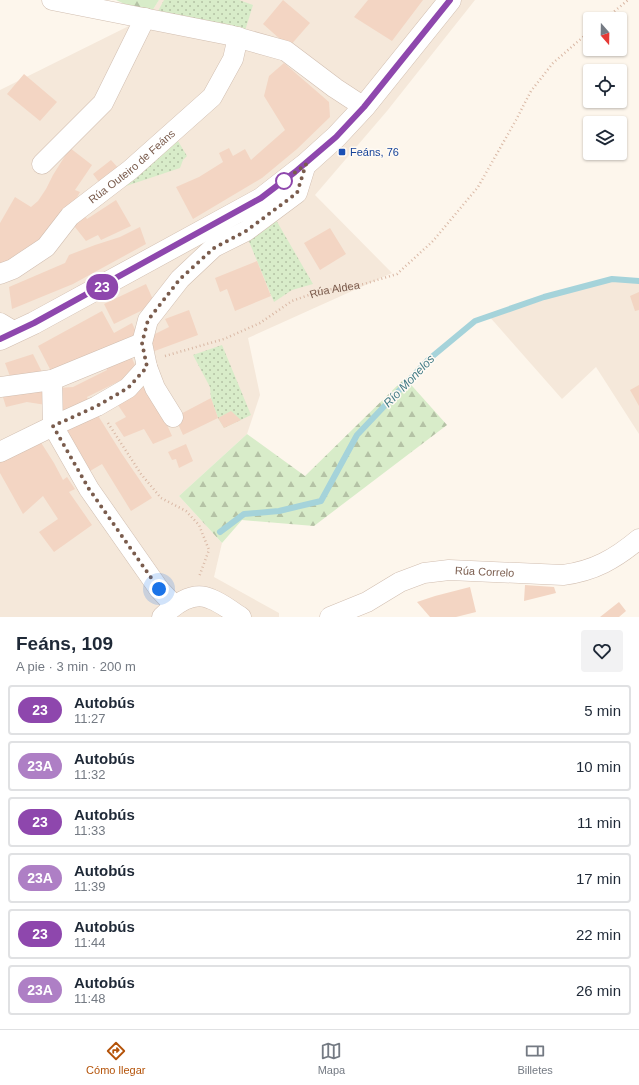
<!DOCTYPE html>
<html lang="es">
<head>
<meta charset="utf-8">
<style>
  body { margin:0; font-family:Helvetica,sans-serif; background:#f2f2f3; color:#1f2937; height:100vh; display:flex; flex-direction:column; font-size:15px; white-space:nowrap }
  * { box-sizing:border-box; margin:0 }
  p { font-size:13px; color:#747a83 }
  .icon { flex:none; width:22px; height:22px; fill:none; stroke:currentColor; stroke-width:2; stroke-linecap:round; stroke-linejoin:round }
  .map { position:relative; height:617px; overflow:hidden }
  .details { display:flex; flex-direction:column; background:#fff; flex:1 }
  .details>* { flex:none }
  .badge { padding:0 8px; border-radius:13px; font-size:14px; line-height:26px }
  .needle { width:26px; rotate:160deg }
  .controls { position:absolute; left:583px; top:12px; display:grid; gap:8px }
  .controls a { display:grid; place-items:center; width:44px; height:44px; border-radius:4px; background:#fff; box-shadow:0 1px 3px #0004; font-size:20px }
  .you { position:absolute; width:20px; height:20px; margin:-10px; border:3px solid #fff; border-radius:50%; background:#1a73e8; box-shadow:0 0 0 6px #1a73e833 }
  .map>.badge { position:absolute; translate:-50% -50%; box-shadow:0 0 0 2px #fff }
  .round { display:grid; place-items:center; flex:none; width:42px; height:42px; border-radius:4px; background:#f2f2f3 }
  .headline { display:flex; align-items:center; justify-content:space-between; height:68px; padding:0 16px }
  h1 { font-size:19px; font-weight:600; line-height:30px }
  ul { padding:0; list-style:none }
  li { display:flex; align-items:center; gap:12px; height:50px; margin:0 8px 6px; padding:0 8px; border:2px solid #e0e1e3; border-radius:4px }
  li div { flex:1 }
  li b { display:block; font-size:15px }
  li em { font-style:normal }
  li .badge { min-width:44px; font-weight:700; text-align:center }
  .menu { display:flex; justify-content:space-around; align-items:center; height:56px; border-top:1px solid #e0e1e3; background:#fff; font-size:11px; color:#747a83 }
  .menu a { display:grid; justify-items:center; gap:2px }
  .menu .current { color:#b45309 }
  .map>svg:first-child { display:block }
  .residential { fill:#f5e8da }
  .grass { fill:url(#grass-dots) }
  .forest { fill:url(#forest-firs) }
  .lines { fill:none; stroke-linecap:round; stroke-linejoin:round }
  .stream { stroke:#a5d3da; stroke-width:6 }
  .building { fill:#f3d5c3 }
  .minor-casing { stroke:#d1beb0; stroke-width:21 }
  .tertiary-casing { stroke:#d1beb0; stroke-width:23 }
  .path { stroke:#d9b8a5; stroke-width:2.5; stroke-dasharray:1 3; stroke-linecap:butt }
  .minor { stroke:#fff; stroke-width:20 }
  .tertiary { stroke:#fff; stroke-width:22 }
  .line-casing { stroke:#fff; stroke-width:9 }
  .line { stroke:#8e47ad; stroke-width:6 }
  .walk { stroke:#7a5c4d; stroke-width:4; stroke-dasharray:0 7.2 }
  .transit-dot { fill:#1a4fb4; stroke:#fffaf3; stroke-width:1.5 }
  .stop-dot { fill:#fff; stroke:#8e47ad; stroke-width:2 }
  .labels { text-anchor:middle; stroke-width:3; stroke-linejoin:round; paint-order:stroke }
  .transit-label { font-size:11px; fill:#164399; stroke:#fffaf3; text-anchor:start }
  .street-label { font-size:11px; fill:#7a5c4d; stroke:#fffaf3 }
  .water-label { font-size:12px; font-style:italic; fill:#437c86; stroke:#fffaf3 }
</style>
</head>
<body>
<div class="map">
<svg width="639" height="617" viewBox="0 0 639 617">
  <defs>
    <pattern id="grass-dots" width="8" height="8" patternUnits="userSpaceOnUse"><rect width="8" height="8" fill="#d8ecc9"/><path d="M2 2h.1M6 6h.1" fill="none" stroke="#b4c2a5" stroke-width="1.8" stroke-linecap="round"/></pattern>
    <pattern id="forest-firs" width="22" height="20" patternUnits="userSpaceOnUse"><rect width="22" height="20" fill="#d8ecc9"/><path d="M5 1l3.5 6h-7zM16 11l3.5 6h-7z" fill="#b4c2a5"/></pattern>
  </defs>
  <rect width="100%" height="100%" fill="#fdf6ec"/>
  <path class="residential" d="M159,0H475L387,111L315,195L392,273L248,338L260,395L247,434L179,496L222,543L214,577L279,613V617H0V90L149,16Z
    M615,280L639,283V434L596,367L562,399L488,315L525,306L593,284Z"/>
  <path class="grass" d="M164,0H239L253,5L244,34L157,13Z
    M175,136L187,156L183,160L180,168L126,186L125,179Z
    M276,220L313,284L292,290L274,302L248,239Z
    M222,345L251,415L224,428L218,418L211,398L210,387L193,355Z"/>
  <path class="forest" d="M116,0H159L149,16Z
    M405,378L447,425L314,526L242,520L222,543L179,496L247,434L305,476Z"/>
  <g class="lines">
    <path class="stream" d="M220,532L244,514L279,511L321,501L357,435L428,360L475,321L544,297L612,279L639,281"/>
  </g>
  <path class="building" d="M283,0L310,23L289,47L263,24Z
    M368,0H423L392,41L354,17Z
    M284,63L329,102L330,117L297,149L262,178L193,219L176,187L199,177L223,162L219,153L229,148L233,156L245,149L251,160L285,130L264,96L269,76Z
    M24,74L57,102L40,121L7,94Z
    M70,148L92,165L75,190L80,192L73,205L53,231L0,268V223L15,197L31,207L38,201L46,189L53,175Z
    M111,160L120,170L101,185L93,174Z
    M116,200L131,226L101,240L98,235L86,241L71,222L83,213L87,219Z
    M140,227L146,244L73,284L12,309L9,287L65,263L69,255L95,245L120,237Z
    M330,228L346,254L320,270L304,243Z
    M257,261L271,296L235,311L227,289L220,292L215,278Z
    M146,284L155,304L114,324L104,304Z
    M639,292V310L635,311L630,296Z
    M189,310L198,335L152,352L151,336L169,327L165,319Z
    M102,311L114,333L132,323L138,336L52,373L38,346Z
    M33,354L43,374L11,379L5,363Z
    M131,356L138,372L87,397L91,405L61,415L59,388L73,387L107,370L106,367Z
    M145,385L163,416L172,436L153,444L144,429L124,437L115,423L126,417L116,402Z
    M639,385V406L630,390Z
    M24,390L43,392L46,405L27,402L6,407L2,394Z
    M211,398L218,418L183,435L175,417Z
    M231,411L241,420L224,428L218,418Z
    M97,414L122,454L152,498L131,511L102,464L90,471L73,450L61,427Z
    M40,441L54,463L63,480L67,477L75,489L69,492L92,525L54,552L39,532L58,519L43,496L23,514L0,473V460Z
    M186,444L193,461L179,468L176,459L172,460L168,452Z
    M525,585L554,587L556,593L524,601Z
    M470,587L476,612L456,617H430L417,602L435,596Z
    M619,602L626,611L619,617H600Z"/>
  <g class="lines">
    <g class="minor-casing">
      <g id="minor">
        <path d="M52,0L229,35L286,51L335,88L364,107"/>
        <path d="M42,164L103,103L145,18"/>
        <path id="s2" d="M0,274L13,269L46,247L70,216L130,170L212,97L233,59L238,37"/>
        <path d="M0,323L15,332"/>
        <path d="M52,380L53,426L89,489L159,589L174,605"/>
        <path d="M0,387L52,380L142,343"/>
        <path d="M173,417L155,388L147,367L142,343L148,320L180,279L214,247L246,231L297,193L306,164"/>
        <path d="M0,452L53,426L97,406L128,388L147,367"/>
        <path d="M162,617C174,605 193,590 211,599C222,603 231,611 241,617"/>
        <path id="s3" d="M330,617L367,602L400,582L424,573L449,570L563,575C594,571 615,559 639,539"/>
      </g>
    </g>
    <g class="tertiary-casing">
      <path id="tertiary" d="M0,339L34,323L261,199L306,164L336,137L364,107L450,0"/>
    </g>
    <g class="path">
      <path d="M605,19L628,0"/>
      <path id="s1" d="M165,356L224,339L260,323L292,301L320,291L364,284L397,274L433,241L478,187L516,120L531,91L553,63L590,31"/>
      <path d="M108,423L141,474L161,498L186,511L199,525L209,550L199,577"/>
    </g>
    <use href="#minor" class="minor"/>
    <use href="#tertiary" class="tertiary"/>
  </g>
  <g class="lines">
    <g class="line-casing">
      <path id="line" d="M0,339L34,323L261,198L295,172L336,137L364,107L450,0"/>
    </g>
    <use href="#line" class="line"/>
    <path class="walk" d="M159,589L89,489L53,426L97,406L128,388L147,367L142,343L148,320L180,279L214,248L246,231L297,193L306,164L284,181"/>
  </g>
  <rect class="transit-dot" x="338" y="148" width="8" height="8" rx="2"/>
  <circle class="stop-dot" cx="284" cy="181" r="8"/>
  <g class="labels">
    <g class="transit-label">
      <text x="350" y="156">Feáns, 76</text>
    </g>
    <g class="street-label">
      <text dy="4" stroke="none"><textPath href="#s2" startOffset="172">Rúa Outeiro de Feáns</textPath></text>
      <text dy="4" stroke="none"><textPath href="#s1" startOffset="184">Rúa Aldea</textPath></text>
      <text dy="4" stroke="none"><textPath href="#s3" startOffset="165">Rúa Correlo</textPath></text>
    </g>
    <g class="water-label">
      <text transform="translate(409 381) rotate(-46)" y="4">Río Monelos</text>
    </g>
  </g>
</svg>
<div class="controls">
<a><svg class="needle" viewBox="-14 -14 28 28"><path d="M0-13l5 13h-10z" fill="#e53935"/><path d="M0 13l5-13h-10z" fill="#747a83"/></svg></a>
<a><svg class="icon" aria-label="locate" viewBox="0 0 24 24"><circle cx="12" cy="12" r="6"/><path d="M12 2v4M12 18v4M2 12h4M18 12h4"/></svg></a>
<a><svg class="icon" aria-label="layers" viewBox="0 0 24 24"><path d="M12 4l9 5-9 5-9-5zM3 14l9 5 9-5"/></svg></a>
</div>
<div class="you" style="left:159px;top:589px"></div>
<b class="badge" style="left:102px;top:287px;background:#8e47ad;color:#fff">23</b>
</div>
<section class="details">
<div class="headline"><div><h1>Feáns, 109</h1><p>A pie · 3 min · 200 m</p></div><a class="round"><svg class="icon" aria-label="heart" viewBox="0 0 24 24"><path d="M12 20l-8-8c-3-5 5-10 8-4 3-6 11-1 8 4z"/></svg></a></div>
<ul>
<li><span class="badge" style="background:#8e47ad;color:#fff">23</span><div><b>Autobús</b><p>11:27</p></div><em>5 min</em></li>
<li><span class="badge" style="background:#ae7fc5;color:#fff">23A</span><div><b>Autobús</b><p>11:32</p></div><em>10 min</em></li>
<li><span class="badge" style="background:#8e47ad;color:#fff">23</span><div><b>Autobús</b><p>11:33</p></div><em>11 min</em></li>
<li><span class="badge" style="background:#ae7fc5;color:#fff">23A</span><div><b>Autobús</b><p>11:39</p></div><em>17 min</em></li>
<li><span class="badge" style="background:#8e47ad;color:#fff">23</span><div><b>Autobús</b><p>11:44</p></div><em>22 min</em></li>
<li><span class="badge" style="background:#ae7fc5;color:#fff">23A</span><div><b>Autobús</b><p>11:48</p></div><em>26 min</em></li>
</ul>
</section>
<nav class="menu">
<a class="current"><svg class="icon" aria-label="directions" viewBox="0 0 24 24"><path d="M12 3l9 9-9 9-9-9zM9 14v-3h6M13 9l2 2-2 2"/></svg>Cómo llegar</a>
<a><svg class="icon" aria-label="map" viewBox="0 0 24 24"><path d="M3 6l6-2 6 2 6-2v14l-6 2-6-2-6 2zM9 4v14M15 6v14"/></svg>Mapa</a>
<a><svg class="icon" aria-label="tickets" viewBox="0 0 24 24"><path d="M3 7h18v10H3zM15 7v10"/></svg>Billetes</a>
</nav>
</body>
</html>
